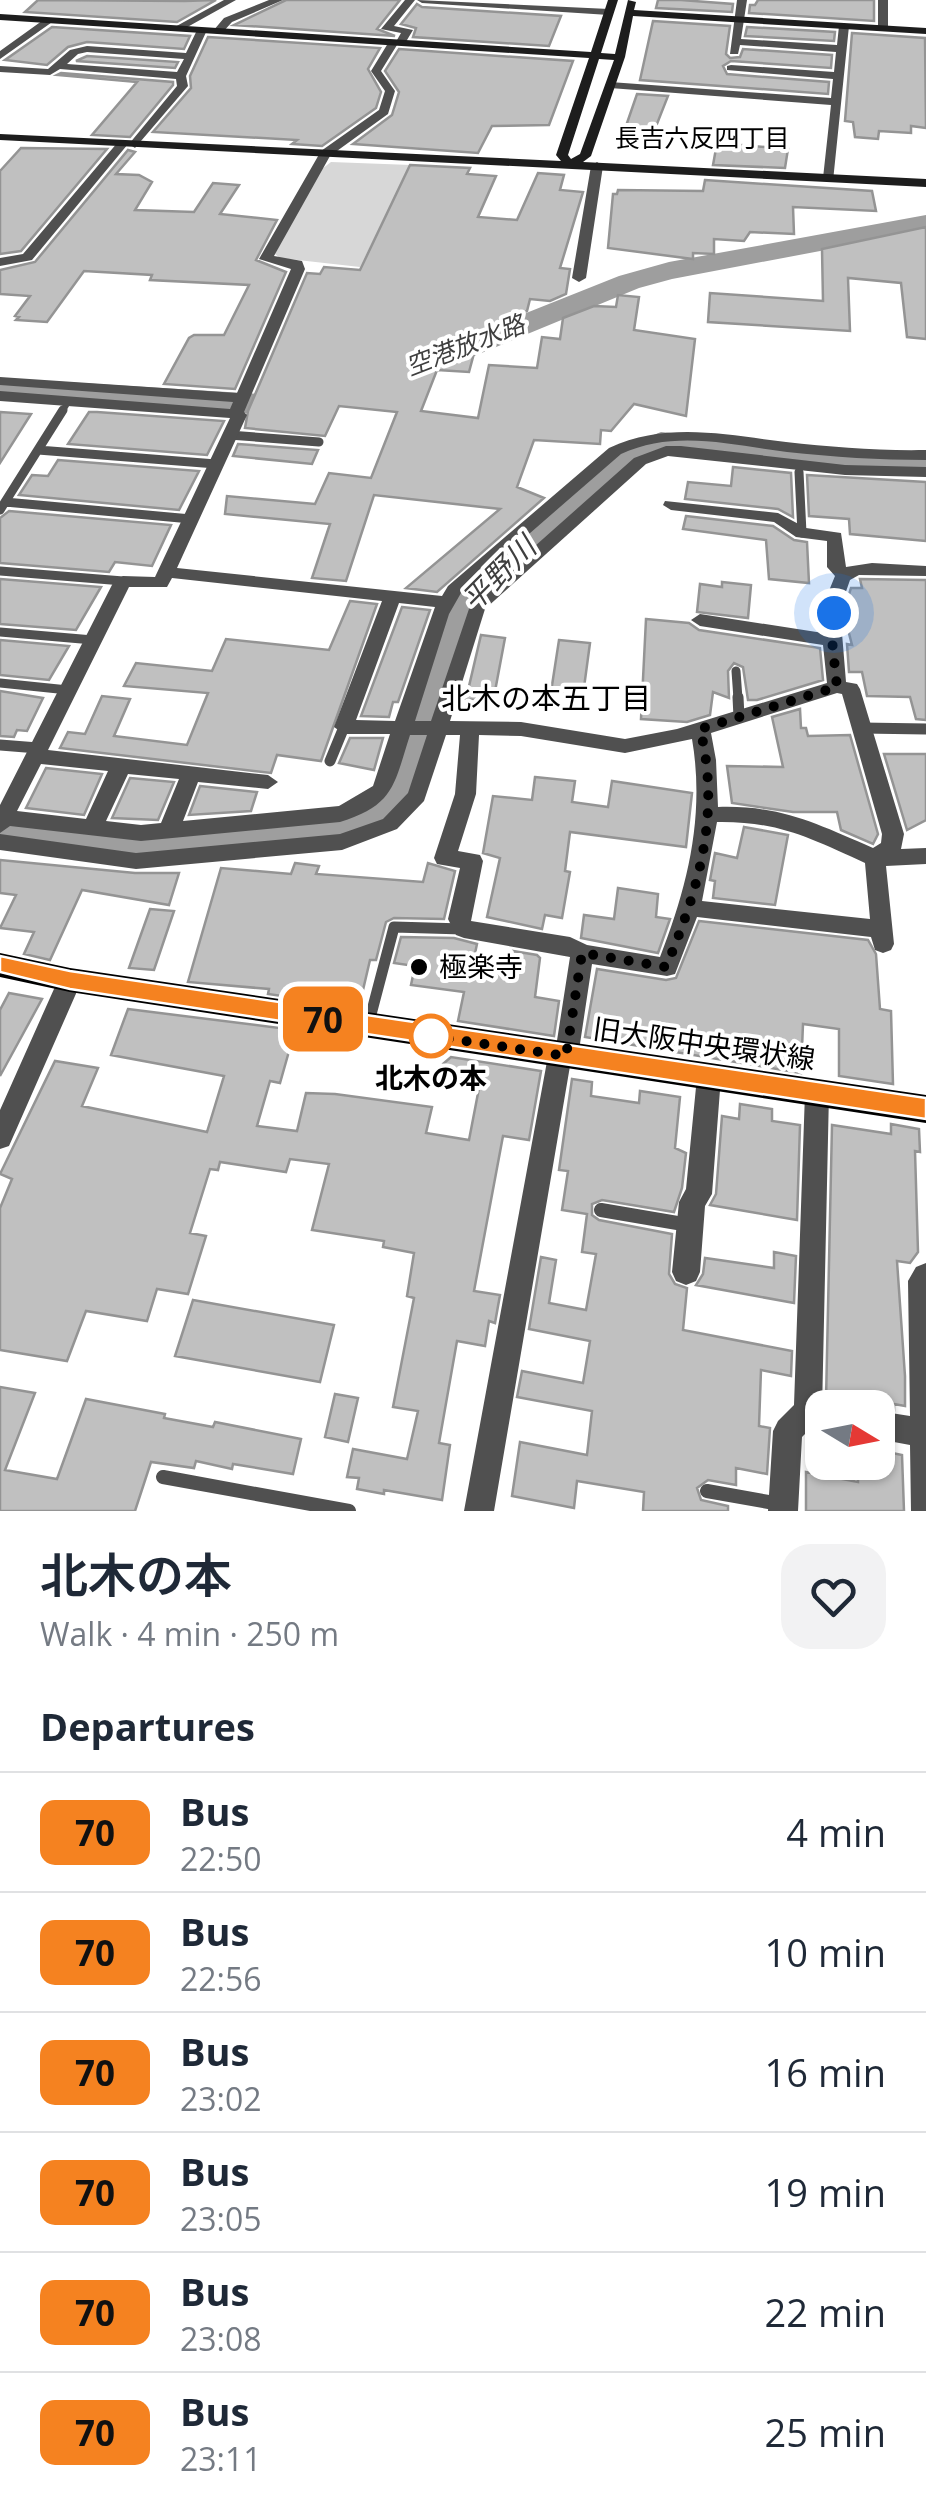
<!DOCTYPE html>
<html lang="en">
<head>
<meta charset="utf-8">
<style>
  body { margin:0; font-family:"Open Sans","Noto Sans JP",sans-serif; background:#f2f2f3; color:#1f2937; height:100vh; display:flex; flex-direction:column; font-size:38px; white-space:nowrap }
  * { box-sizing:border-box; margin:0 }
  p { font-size:32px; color:#747a83 }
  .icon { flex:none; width:55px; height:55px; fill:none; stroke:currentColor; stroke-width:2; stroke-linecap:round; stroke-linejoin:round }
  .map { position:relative; height:1511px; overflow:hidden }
  .details { display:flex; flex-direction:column; background:#fff; flex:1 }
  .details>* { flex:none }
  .badge { padding:0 20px; border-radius:15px; font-size:35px; line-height:65px }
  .needle { width:65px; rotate:100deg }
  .tools { position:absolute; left:805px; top:1390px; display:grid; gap:20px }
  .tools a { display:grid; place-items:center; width:90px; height:90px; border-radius:20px; background:#fff; box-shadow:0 2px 8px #0004; font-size:50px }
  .you { position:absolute; width:50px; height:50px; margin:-25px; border:8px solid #fff; border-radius:50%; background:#1a73e8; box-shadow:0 0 0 15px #1a73e833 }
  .map>.badge { position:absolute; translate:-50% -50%; box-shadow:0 0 0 5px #fff }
  h2 { padding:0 40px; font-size:38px; line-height:90px }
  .round { display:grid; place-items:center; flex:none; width:105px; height:105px; border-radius:30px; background:#f2f2f3 }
  .overview { display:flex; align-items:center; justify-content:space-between; height:170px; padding:0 40px }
  h1 { font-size:48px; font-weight:600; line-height:75px }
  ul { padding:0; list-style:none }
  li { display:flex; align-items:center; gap:30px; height:120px; padding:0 40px; border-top:2px solid #e0e1e3 }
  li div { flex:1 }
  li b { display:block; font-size:38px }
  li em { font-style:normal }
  li .badge { min-width:110px; font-weight:700; text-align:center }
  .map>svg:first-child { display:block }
  .green { fill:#d7d7d7 }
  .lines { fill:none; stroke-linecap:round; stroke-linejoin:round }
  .river { fill:#9e9e9e; fill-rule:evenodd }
  .building { fill:#c0c0c0; stroke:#949494; stroke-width:2.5 }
  .lane-far3 { stroke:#505050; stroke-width:6 }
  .lane-far2 { stroke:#505050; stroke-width:9 }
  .lane-far1 { stroke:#505050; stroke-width:11 }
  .lane { stroke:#505050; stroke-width:14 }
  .street { fill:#505050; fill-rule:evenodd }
  .secondary { fill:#1d1d1d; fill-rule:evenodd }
  .primary { fill:#000; fill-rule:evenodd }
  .line { fill:#f58220; stroke:#fff; stroke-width:2.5 }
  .walk { stroke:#000; stroke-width:10; stroke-dasharray:0 18 }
  .poi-dot { fill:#000; stroke:#fff; stroke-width:4 }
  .stop-dot { fill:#fff; stroke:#f58220; stroke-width:5 }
  .labels { text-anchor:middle; stroke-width:8; stroke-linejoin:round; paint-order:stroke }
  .far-neighbourhood-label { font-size:25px; fill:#000; stroke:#fff }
  .far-water-label { font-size:25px; font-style:italic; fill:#3f3f3f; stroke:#fff }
  .poi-label { font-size:28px; fill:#000; stroke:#fff; text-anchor:start }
  .street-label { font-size:28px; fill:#000; stroke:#fff }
  .stop-label { font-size:28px; font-weight:bold; fill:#000; stroke:#fff }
  .water-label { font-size:30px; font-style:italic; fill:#3f3f3f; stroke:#fff }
  .neighbourhood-label { font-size:30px; fill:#000; stroke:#fff }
</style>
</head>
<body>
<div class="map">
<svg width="926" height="1511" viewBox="0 0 926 1511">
  <rect width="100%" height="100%" fill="#fff"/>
  <path class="green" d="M331,162L411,165L360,267L280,258L275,254L318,172Z"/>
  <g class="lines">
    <path class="river" d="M926,215V231L672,279L639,288L433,373H411L406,366L411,359L619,276L669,262Z
      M0,378L309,397L320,400L325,407L320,414L309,417L0,398Z
      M661,432L851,451L926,452V472L851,471L681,452C631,452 536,552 496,587L479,608L419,796C403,824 372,834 343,844L139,864L0,847V813L139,830L338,811L359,803L378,788L424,647L448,595L470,571L611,452Z"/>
  </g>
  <path class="building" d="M38,0L185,1L216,0L177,22L25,12Z
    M286,0H400L377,29L395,36L234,25Z
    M658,0H681L733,4L732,12L656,8Z
    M758,0H874V21L749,13L750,5H755Z
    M417,4L422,7L561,16L549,46L413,37L416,28L401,24Z
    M653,21L730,26L726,54L730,58L740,57L743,49L832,55L831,68L731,61L723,66L727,74L829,82L828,94L640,80Z
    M52,27L190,36L184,49L87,42L68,47L47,65L5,60Z
    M747,27L835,32L834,41L745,36Z
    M852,33L925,38L926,128L911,126V133L879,131L878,139L855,137L853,122L845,121Z
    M208,37L380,48L368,69L381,92L376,108L322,146L292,144L297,140L153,132L191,88L190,76Z
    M399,49L573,61L549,125L492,126L478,153L353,144L392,115L399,92L385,71Z
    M87,56L178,62L175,68L76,61Z
    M61,73L173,82V85L130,137L92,135L137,82L57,75Z
    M637,94L668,96L655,129L626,126Z
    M717,143L788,149L785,168L713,165Z
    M21,148L107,149L21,251L0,254V171Z
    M128,150L135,152L116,174L139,175L152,182L135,210L194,212L213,183L239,185L220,214L277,220L256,260L286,272L235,389L164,384L189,338L194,335H224L249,285L150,280L152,275L84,271L47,322L16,320L19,317L15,316L30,296L0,294V270L35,262Z
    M410,165L470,168L467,174L496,176L478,217L517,220L538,173L564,175L560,190L583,192L560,268L570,269L566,294L550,301L530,299L527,311L480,331L469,372L437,370L421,411L478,418L489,365L537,368L542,337L560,339L563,318L594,306L616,307L618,295L639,297L634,330L695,339L686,416L634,404L611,431L601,430L600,444L534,440L517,487L544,498L437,592L406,588L500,509L374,495L346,581L312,578L330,524L225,514L227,496L315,504L329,473L371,478L397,412L339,406L325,436L245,428L248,411L307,273L320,274L324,267L360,270Z
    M705,180L872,191L876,211L793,207L794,234L750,232L744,241L714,239V254L693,253V259L608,248L613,194H617L618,190L703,191Z
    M926,227V339L907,337L901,283L848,278L850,331L708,322L710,293L823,301L822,249Z
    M0,412L31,414L0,463Z
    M89,412H97L224,421L207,455L68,444Z
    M238,444L318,450L312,464L233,456Z
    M58,460L199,471L179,510L19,495L32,475L48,476Z
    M733,467L791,473L793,517L778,509L685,499L688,482L731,486Z
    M807,475L926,482V541L850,534L849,519L809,516Z
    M9,511L171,525L152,566L115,562L109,572L0,563V518Z
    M686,516L773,526L794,540L807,542L809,583L769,579L766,540L683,529Z
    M0,579L101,587L76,630L0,624Z
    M860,579L926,580V720L916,719L910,697L867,696L862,672H849L847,644L852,645L845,618L846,604L851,588H862Z
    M722,582L751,585L748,618L697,612L700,584L722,587Z
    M350,601L377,604L321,761L277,755L271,773L60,748L68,732L85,734L102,696L130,699L114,736L187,745L208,693L124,686L136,663L212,671L226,639L329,650Z
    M402,607L430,610L398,702H393L389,717L361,716Z
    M646,619L689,623L699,630L820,648L823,680L757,700H748L743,667L734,663L728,671L729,698L713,692L710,715L687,722L641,719Z
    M481,635L505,638L493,702L466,699Z
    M0,640L69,646L49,680L0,675Z
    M559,640L590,643L583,695L551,692Z
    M0,691L43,698L27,731L17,730L14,737L0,736Z
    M800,709L801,728H806L808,736L850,735L878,834L873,844L841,830L837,812H793L732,803L727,766L783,767L772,717Z
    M350,738H383L374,770L339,763Z
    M884,754H926V820L907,830Z
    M46,768L102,774L84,815L26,808Z
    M535,777L575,781L572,802L608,807L612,781L692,793L686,847L570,832L565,871L570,872L562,918L545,915L542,929L487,917L500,858L483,853L493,796L532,800Z
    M130,778L174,782L158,820L112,818Z
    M200,786L257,792L251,811L189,815Z
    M744,827L788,835L775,905L713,898L715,881L710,880L715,853L737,858Z
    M0,860L135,873H179L169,905L82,890L50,960L24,954L34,932L0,928L16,895L0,893Z
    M295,863L319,866L316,874L423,882L428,863L455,871L444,919L394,918L386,922L376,960H370L359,1007L268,994L269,989L188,982L221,868L291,874Z
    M618,888L658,894L656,917L670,919L658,953L581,938L584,915L614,919Z
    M150,909L174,911L154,970L129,968Z
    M699,921L868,940L876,954L880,1009L891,1011L893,1084L839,1076V1029L803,1024L801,1073L585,1037L597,969L666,980L676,978Z
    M401,937L454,938L477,944L473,963L511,967L513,951L537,955L540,958L535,997L559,1001L554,1036L458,1021L464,992L411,985L415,966L394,963Z
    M9,993L42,999L0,1076V1010Z
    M128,1009L295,1030L280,1083L270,1081L257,1126L297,1131L306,1093L335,1094L432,1107L426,1133L469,1140L479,1088L439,1082L443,1064L451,1057L541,1071L529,1140L503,1136L474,1291L500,1295L495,1323L489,1321L485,1346L457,1341L439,1443L450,1445L442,1500L384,1490V1494L357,1489L359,1478L347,1477L353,1449L407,1459L418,1411L393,1407L414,1298L407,1296L414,1253L383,1247L384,1241L312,1230L329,1164L290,1159L286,1172L220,1162L218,1170L210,1169L190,1233L206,1236L188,1294L157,1289L147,1321L86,1311L67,1361L0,1350V1208L12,1179L0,1174L55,1061L98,1068L82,1106L207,1132L224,1076L111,1055Z
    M572,1079L592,1082L591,1096L639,1103L640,1091L680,1097L675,1148L686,1153L682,1188L674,1212L602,1200L592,1204V1215L599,1220L672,1234L669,1274L675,1284L687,1288L683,1330L792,1351L791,1376L761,1370L759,1426L770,1428L767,1474L736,1468V1485L708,1480L697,1488L701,1500L728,1506V1511H643L644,1492L577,1481L574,1508L512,1496L520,1442L587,1455L592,1411L517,1397L522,1371L583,1383L590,1341L529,1329L541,1257L556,1260L549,1303L586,1310L596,1254L582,1252L587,1214L562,1210L568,1171L559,1170Z
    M740,1104L772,1109V1121L800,1125L797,1220L710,1205L716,1194L722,1116L739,1119Z
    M891,1124L919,1129L920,1152L915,1151L918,1252L910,1263L897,1261L905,1376V1406L894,1404V1410L826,1400L832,1125L891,1134Z
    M774,1252L796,1256L794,1303L696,1285L703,1274L705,1258L774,1268Z
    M193,1300L334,1325L320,1382L175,1356Z
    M0,1387L35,1393L5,1470L57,1479L86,1399L165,1414L164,1418L213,1427L215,1422L301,1439L293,1474L233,1464L232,1469L196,1461L194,1468L151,1462L135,1511H0Z
    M335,1394L358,1398L348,1442L325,1437Z
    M878,1450L902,1455L904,1511H806V1472L858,1482V1462H878Z"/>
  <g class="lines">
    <path class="lane-far3" d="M62,412L68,402"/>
    <path class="lane-far2" d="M229,435L319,442
      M38,450L216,464
      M799,472L802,533
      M5,502L191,519
      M0,510L63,410
      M0,571L123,581
      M0,632L93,640
      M736,671L738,699
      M0,683L68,690"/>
    <path class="lane-far1" d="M738,697L739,717
      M862,728L926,729
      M0,745L38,748
      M330,761L344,727
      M369,1022L394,927L463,929"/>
    <path class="lane" d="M601,1210L689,1225
      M163,1477L349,1511
      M707,1491L780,1504"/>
    <path class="street" d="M224,0H236L182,30L173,28Z
      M269,0H283L232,22L222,33L213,31L224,18Z
      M405,0H415L394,26L413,30L404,45H397L381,71L395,91L388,114L330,156L274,256L302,261L305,269L244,412L247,415L177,568L442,596L448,586L609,448C668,421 725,435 786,442C832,447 879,451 926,450V460C880,460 833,457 787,452C731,445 675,429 621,454L461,593L449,614L415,721H431L471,603L634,458L666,446H681L845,465L926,467V477L845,475L668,456L646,464L485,609L450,721L521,722L625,739L677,729L827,683L823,645L700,626L691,620L700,614L823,633L824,603L835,576L827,567V541L796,537L774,522L671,510L663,505L665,501L778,513L806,528L841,533L846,567L872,563L926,566V576L859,575L850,580L842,603L841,621L846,682L857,684L860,689L904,834L901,849L926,848V864L886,866L894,944L891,950L883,953L875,950L871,937L697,917L675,974L667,976L592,964L578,1057L570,1066L494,1511H464L548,1056L556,1047L570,957L464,938L456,935L448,919L460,868L437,864L434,858L455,794L460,735H446L424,801L397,829L342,850L136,869L0,850V834L136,853L340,834L383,819L408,793L427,735H410C394,784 395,805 340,822L141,841L10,826L0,833V805L114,581L123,576L155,577L230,418L0,401V391L230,409L233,402L0,385V377L237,393L291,269L259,259L321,151L379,110L385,91L371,71L390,40H397L401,33L381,29ZM172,578L382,601L334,727L344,734H390L373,786L339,806L183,821L198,782L268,789L278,782L268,775L48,750L129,587H167ZM399,603L435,607L395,721L356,720ZM837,693L842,694L882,834L881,843L873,848C817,824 781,805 718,807L716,760L711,733ZM479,735L521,736L625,753L692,739C705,815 688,886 660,957L587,945L570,937L471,921L483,861L480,855L458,851L476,794ZM41,764L108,771L86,819L17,811ZM128,774L179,779L161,823L141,825L106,821ZM717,822C778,821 810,838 865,863L870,919L702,901Z
      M417,0L609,9L614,12L609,15L422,3Z
      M737,0H747L741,39L837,45L839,26L844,23L849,26L833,181L823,178L831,105L610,88L605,85L610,82L831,98L833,79L727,70V66L731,65L834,72L836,52L740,45L738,54H730Z
      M878,0H888V28L883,31L878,28Z
      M46,18L55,20L0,59V51Z
      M198,28L207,30L186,76L188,86L135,148L129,144L177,86L176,79L60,69L50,75L0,72V66L48,69L70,50L87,46L186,53ZM87,52L184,59L177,72L67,64L78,54Z
      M118,142L128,144L32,260L0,266V258L23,254Z
      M597,162L603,166L586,278L579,282L572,278L591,166Z
      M70,971L78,973L82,980L9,1146L0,1149V1110L58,980L62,973Z
      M709,1066L718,1070L721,1077L712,1194L705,1206L700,1272L696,1281L686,1285L676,1281L672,1272L679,1202L686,1189L697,1077L700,1070Z
      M817,1082L826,1085L829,1093L822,1411L818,1421L802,1437L798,1511H768L773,1431L778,1421L794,1405L805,1093L808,1085Z
      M926,1263V1511H911L910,1445L878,1439V1411L910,1416L908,1281L916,1267Z"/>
    <path class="secondary" d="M608,0H618L601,53L615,54L628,0L636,2L634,10L926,28V34L633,16L625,57L591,156L583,162L926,179V187L0,140V134L561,161L556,155L589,58L0,20V14L591,52ZM599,59L614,60L580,154L571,159L568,155Z"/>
    <path class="primary" d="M0,953L70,968L926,1095V1123L70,992L0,977Z"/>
  </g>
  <path class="line" d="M0,956L70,971L926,1098V1119L70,989L0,972Z"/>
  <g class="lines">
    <path class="walk" d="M431,1036L566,1056L582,953L666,967C699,889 721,813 700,729L837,687L832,640L834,613"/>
  </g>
  <circle class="poi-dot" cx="419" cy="967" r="10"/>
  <circle class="stop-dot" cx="431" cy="1036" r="20"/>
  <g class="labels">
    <g class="far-neighbourhood-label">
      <text x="702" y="147">長吉六反四丁目</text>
    </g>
    <g class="far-water-label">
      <text transform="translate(465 345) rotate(-21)" y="9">空港放水路</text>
    </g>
    <g class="poi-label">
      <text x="439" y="977">極楽寺</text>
    </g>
    <g class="street-label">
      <text transform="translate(704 1044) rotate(8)" y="10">旧大阪中央環状線</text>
    </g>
    <g class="stop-label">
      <text x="431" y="1088">北木の本</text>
    </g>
    <g class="water-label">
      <text transform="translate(499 574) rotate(-45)" y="10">平野川</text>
    </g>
    <g class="neighbourhood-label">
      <text x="546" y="709">北木の本五丁目</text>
    </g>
  </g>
</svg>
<div class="tools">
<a><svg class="needle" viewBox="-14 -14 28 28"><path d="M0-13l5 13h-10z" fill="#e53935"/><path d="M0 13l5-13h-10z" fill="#747a83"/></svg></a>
</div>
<div class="you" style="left:834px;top:613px"></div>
<b class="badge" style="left:323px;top:1019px;background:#f58220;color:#111">70</b>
</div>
<section class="details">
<div class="overview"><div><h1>北木の本</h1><p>Walk · 4 min · 250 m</p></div><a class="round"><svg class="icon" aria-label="heart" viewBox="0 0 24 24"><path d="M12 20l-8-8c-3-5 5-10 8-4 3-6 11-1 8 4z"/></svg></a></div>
<h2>Departures</h2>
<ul>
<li><span class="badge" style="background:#f58220;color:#111">70</span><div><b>Bus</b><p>22:50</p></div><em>4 min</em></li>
<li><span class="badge" style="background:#f58220;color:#111">70</span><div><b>Bus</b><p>22:56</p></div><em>10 min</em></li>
<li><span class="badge" style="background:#f58220;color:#111">70</span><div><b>Bus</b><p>23:02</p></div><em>16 min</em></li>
<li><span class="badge" style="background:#f58220;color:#111">70</span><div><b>Bus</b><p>23:05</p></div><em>19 min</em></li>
<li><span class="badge" style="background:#f58220;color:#111">70</span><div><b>Bus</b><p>23:08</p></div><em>22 min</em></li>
<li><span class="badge" style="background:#f58220;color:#111">70</span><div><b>Bus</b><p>23:11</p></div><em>25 min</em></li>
</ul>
</section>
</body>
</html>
